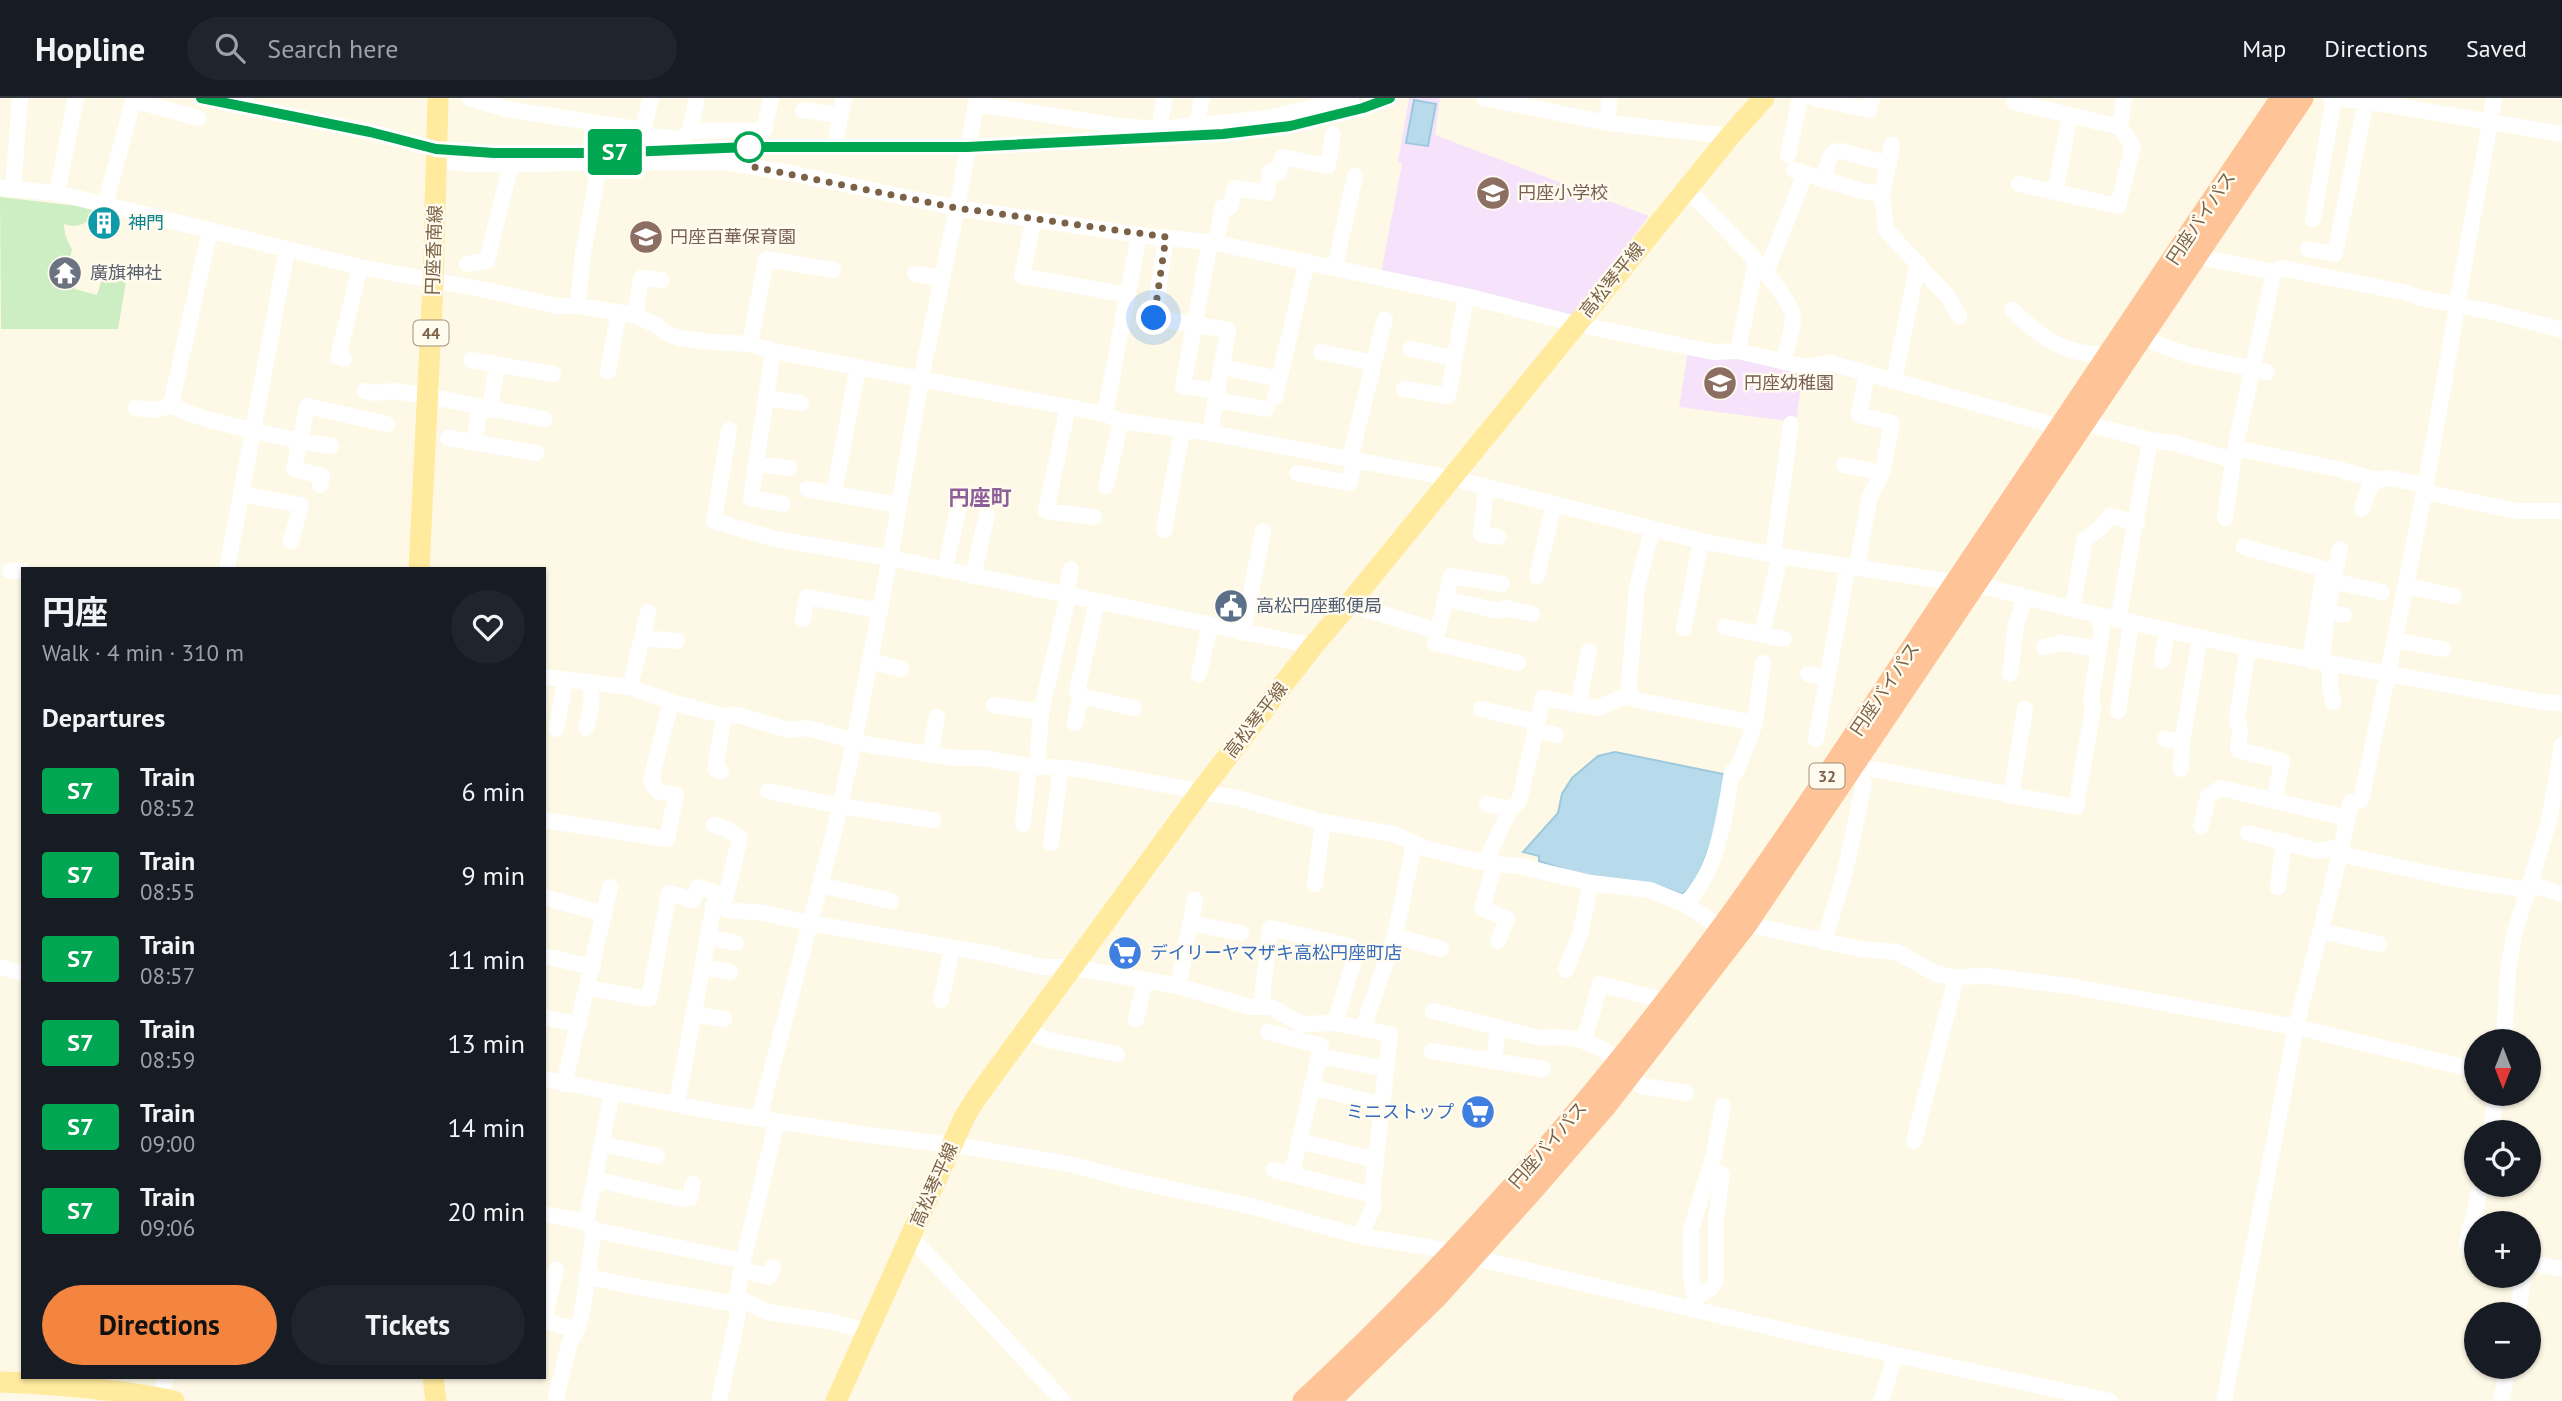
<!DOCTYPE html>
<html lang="en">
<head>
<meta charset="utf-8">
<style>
  body { margin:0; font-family:"PT Sans","Noto Sans JP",sans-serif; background:#20242c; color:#f1f3f6; height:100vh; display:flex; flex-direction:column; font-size:26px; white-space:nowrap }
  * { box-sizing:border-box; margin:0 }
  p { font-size:23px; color:#9ea1a6 }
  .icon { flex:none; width:38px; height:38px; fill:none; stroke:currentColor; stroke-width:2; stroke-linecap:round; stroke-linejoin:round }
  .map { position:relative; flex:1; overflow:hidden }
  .side { position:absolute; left:21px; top:469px; width:525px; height:812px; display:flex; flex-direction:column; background:#171b24; border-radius:0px; box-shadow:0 2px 5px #0004 }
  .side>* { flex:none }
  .badge { padding:0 14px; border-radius:5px; font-size:24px; line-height:46px }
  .needle { width:46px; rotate:180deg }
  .controls { position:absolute; left:2464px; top:931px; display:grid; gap:14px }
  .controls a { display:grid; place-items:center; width:77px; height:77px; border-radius:50%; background:#171b24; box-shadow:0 2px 5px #0004; font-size:35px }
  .you { position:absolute; width:35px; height:35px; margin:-18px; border:5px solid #fff; border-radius:50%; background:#1a73e8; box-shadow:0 0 0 10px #1a73e833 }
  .map>.badge { position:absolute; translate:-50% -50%; box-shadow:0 0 0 4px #fff }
  h2 { padding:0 21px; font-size:26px; line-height:63px }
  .round { display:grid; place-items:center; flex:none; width:74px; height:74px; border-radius:37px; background:#20242c }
  .head { display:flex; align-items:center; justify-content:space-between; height:119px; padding:0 21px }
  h1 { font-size:33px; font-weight:700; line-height:52px }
  .cta { display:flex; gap:14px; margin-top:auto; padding:14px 21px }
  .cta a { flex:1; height:80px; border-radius:42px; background:#f48540; color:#111; font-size:28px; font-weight:700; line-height:80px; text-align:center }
  .cta a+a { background:#20242c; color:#f1f3f6 }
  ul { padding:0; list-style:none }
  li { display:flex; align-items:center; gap:21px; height:84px; padding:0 21px }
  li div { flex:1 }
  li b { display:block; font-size:26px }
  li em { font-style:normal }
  li .badge { min-width:77px; font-weight:700; text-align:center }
  header { display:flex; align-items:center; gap:42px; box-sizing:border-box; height:98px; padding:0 35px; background:#171b24; border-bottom:2px solid #363941 }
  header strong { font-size:33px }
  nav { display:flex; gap:38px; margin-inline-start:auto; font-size:24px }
  .search { width:490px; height:63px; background:#20242c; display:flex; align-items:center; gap:18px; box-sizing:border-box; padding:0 24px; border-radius:38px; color:#9ea1a6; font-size:26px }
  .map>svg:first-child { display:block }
  .education { fill:#f6e3fb }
  .green { fill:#cdeec2 }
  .water { fill:#b8dbeb; stroke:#9dc9de; stroke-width:2 }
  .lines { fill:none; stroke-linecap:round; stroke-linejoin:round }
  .minor { stroke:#fff; stroke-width:16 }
  .major { stroke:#ffea9d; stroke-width:21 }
  .highway { stroke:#fec397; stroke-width:23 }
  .rail { stroke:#bea2ca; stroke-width:3.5; stroke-dasharray:10 7; stroke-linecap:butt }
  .line-casing { stroke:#fff; stroke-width:16 }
  .line { stroke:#00a651; stroke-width:10 }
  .walk { stroke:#7b6247; stroke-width:7; stroke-dasharray:0 12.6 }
  .stop-dot { fill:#fff; stroke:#00a651; stroke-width:3.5 }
  .labels { text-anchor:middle; stroke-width:5; stroke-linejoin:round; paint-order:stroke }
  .shield { fill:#fffbef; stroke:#a39079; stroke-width:2 }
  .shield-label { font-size:16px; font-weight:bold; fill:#7b6247 }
  .education-label { font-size:18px; fill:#785e54; stroke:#fffbef; text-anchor:start }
  .street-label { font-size:18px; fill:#7b6247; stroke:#fffbef }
  .culture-label { font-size:18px; fill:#0d838f; stroke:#fffbef; text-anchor:start }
  .worship-label { font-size:18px; fill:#5b616d; stroke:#fffbef; text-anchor:start }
  .service-label { font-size:18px; fill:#4e5e75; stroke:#fffbef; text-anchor:start }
  .shop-label { font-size:18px; fill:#366cbe; stroke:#fffbef; text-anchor:start }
  .quarter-label { font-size:21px; font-weight:bold; fill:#8d5f98; stroke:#fffbef }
</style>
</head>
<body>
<header>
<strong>Hopline</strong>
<div class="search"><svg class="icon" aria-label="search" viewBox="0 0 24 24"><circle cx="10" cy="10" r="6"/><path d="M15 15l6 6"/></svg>Search here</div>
<nav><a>Map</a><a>Directions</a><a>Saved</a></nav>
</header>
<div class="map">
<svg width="2562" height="1303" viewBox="0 0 2562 1303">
  <rect width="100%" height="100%" fill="#fef9e6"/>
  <path class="education" d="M1409,0H1440L1435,37L1649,118L1576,214L1568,217L1381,175L1402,66L1398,63Z
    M1688,252L1739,256L1803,273L1796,324L1679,309Z"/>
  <path class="green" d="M0,99L95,110L93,120C83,127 76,130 64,126L65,137L72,152L68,166L64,170L71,184L75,185V191L97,197L103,178L126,184L118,231H1Z"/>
  <path class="water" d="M1414,2L1436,6L1428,48L1406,45Z
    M1615,654L1728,677L1721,719L1694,788L1681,796C1649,782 1634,785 1602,780C1581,777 1559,770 1539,763V758L1523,754L1558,715L1562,696L1572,680L1598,658Z"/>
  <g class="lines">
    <path class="minor" d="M469,0L506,11L643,32L651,38L681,41L690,33L764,32L771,0
      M1484,0L1608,25L1730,38
      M1814,0L1869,12L1872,0
      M2331,0L2366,3L2562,36
      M245,1V0
      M133,2L198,20
      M2014,4L2120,29
      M976,6L1119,28L1159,31L1268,20L1351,0
      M803,12L840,17
      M1608,25L1609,0
      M1196,28L1202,0
      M1159,31L1165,0
      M643,32L651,0
      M690,33L697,0
      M837,35L844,0
      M1892,47L1882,96L1886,132L1948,199L1959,218
      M1788,57L1800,0
      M436,63L471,66L725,64L795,76L957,110L1139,137L1216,145L1466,198L1576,226L1713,254L1738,253L1806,269L1830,265L2060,329
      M1794,72L1862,93L1882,96
      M1823,82L1830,59L1834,54L1841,53L1889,66
      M2019,86L2118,108L2133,48L2120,29L2124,0
      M0,90L57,95L360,169L481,191L558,208H578L635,217L656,227L668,236L680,240L711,244L750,246L773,253L1105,316L1121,323L1210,335L1451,380L1701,443L1780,458L1991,490L2072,511L2248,550L2541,604L2562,605
      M13,91L20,0
      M1687,91C1708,114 1793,193 1793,221C1793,234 1786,250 1783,263
      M2055,94L2070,17
      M57,95L76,0
      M105,107L134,0
      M1034,120L1022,178L1128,197
      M2313,121L2334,0
      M210,132L171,306C186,316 205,321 223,325C259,335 294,342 331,348
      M1166,139L1154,220L1228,232L1210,335
      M1210,144L1183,288L1218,293
      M1216,145L1223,109H1230L1235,90L1267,95L1270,73L1279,74L1282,59L1328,68L1333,36
      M2308,151L2335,156L2366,3
      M2195,158L2274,174L2281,170L2403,194L2421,200L2488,213L2562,232
      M467,166L487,163L511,66
      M1335,169L1355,78
      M1766,174L1805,76
      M915,176L941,180
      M578,208L583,155L600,65
      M2012,212C2042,240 2064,257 2107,257
      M635,217L641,180L662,182
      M2141,238C2180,259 2224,264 2267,274
      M750,246L766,161L833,172
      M1411,251L1455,260
      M773,253L751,400L783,406
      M1738,253L1756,164
      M1321,254L1374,265
      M344,261L338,259L360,169
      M471,262L553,276
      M1223,269L1278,281
      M608,273L619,214
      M1894,282L1918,165
      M1404,291L1448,298L1466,198
      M365,293L374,295L394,293L428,298L544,321
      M1275,299L1307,163
      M766,300L801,305
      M1216,302L1266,311
      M1068,309L1046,413L1094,419
      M136,310C149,312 160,314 171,306
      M490,312L497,267
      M1105,316L1139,137
      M2084,325L2150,342L2174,345L2233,362
      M729,332L714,423L775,441L890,460L1313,548
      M448,340L536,355
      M474,343L480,310
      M2235,350L2338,371L2376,382L2389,380L2426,387
      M1350,360L1385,221
      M756,366L789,370
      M1844,367L1882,375
      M1297,375L1349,385L1355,361
      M320,387L322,378L294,371L307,308L387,326
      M1106,388L1121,323
      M1486,388L1481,436L1498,439
      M807,391L898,407
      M2425,394L2517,413H2562
      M834,395L858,269
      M241,396L301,407L291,443
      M2362,411L2368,392L2376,382
      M2225,420L2235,350L2274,174
      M1164,432L1182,333
      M2244,449L2324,471L2310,563
      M1773,457L1791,326
      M1857,470L1869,401L1882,375L1892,325L1859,317L1867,275
      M227,471L287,151
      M945,472L959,407
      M10,473H23
      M973,478L987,417
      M1537,478L1554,406
      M2332,483L2382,494
      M1502,486L1451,478L1435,545L1518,565
      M2407,488L2454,498
      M1065,497L1071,471
      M1446,501L1499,513L1506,510L1532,516
      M1097,504L1077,594L1081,598L1134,610
      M1349,506L1438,533
      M2072,511L2085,441L2099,431L2110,418L2137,425
      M2327,513L2344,517
      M803,521L807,499L880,513
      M2118,522L2150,342
      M1725,529L1784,541
      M1684,530L1701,443
      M1243,535L1263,433
      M1762,536L1780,458
      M642,540L677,543
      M2395,542L2443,551
      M2044,549L2062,545L2098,551
      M2248,550L2237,620L2240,633L2238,652L2282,663L2274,703
      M870,563L901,571
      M2162,563L2167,532
      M2322,565L2327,513L2340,451
      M2330,567V589L2333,604
      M1199,576L1210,528
      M1808,576L1827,580
      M2010,576L2016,526L2025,500
      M544,579L630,589L671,604L724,618L737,617L789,632L807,630L870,647L955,660H983L1029,668L1078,671L1237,700L1323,724L1393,736L1428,751L1485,765L1519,768L1591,785L1650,792L1685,806L1722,830L1746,826L1861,851L1897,854L1936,876L1953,879L1989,878L2069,888L2296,929L2476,972
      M630,589L648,514
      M1628,597L1637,490L1652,432
      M994,607L1041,614
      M1578,607L1589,553
      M1481,611L1537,624
      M2118,613L2131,524
      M1075,625L1081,598
      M586,630C590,615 595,600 588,585
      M556,631L566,581
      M1535,632L1556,637
      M1816,641L1848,468
      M2165,641L2182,644
      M930,657L937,619
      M1847,665L1853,669L1872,671L2076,709L2093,610L2091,601L2102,531L2096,516
      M1037,669L1041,614L1068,498
      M2181,671L2182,644L2200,540
      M721,673L715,671L724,618
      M768,693L840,708L933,722
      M2011,698L2025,611
      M1487,706L1510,711
      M544,722L667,741L676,697L657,693L651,682L671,604
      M1023,726L1029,668
      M2201,728L2208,698L2221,690L2347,720
      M2248,735L2318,753L2341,749
      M1051,745L1061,670
      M2340,756L2450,780L2527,792
      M1485,765L1510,711L1519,704L1543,600L1597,610L1628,597L1636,602L1755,625
      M1495,766L1482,810L1507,821L1498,843
      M1315,786L1323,724
      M2530,786L2562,796
      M820,787L891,803
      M2278,789L2284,743
      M544,799L604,816
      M1685,806C1719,773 1724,719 1732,674H1736L1755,625L1763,565
      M1190,825L1241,835
      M2321,833L2379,846
      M1395,838L1441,851
      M708,839L736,845
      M1824,844L1845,774L1864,686L1853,669
      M544,858L593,869
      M0,869L23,875
      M702,869L730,874
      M1566,872L1580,836L1591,785
      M1178,888L1195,802
      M588,890L649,901L669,795L693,802L698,789L726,798L740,740L727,731L714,727
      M941,902L952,851
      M1261,909L1270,830L1349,848L1355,852V859L1335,925
      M1433,913L1540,940C1568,936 1597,943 1618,963
      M693,916L724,921
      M544,919L579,927
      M1136,921L1145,884
      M1363,930L1395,838L1414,747
      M1025,932L1049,942L1117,956
      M1268,934L1321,948L1292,1076
      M1584,943L1600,886L1666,903
      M2504,943L2508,872L2514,837L2549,723L2562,647
      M1432,953L1543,971
      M1319,958L1387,971
      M1494,963L1498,929
      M1630,977L1642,988L1686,995
      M544,981L716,1014L869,1037L961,1048L1069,1066L1130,1082L1250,1108L1360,1138L1428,1149L1799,1236L2110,1303
      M564,986L610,789
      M1312,989L1383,1007
      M677,1005L714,806L731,813L759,814L809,825L990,856L1041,869H1071L1178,888L1250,909H1271L1301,926L1335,925L1390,936L1372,1097L1374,1107L1360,1138
      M759,1020L835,730L851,659L890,460L921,281L957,110L977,0
      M2491,1034L2496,996
      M1300,1043L1376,1062
      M1914,1043L1954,888L1953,879
      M602,1046L657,1058
      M1274,1072L1372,1097
      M593,1090L612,995
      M544,1116L586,1124L594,1132L743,1163
      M586,1124L593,1090L603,1083L681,1101L690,1100L693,1086
      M911,1139L1063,1303
      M2476,1155L2469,1153L2467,1145L2481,1087
      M2529,1165L2562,1171
      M743,1172L769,1179L773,1169
      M586,1178L626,1187L737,1206
      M737,1199L768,1214L828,1223L868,1233
      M1695,1199L1711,1190L1716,1182V1122L1722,1076
      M1697,1212L1691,1180V1132L1714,1056L1723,1008
      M2517,1216L2524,1178
      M544,1221L556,1172
      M544,1222L561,1228L578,1230
      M159,1300L166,1279
      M555,1303L570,1243C585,1230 589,1156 594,1132
      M719,1303L738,1216L737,1199L743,1163L777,1023
      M1881,1303L1895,1258
      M2224,1303L2296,929L2340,756L2351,704L2361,702C2396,538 2430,374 2457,208C2468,139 2483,70 2494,0
      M2501,1303L2508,1269"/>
    <path class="major" d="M419,471L433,186L438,0
      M433,1279L436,1303
      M0,1284C59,1286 116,1291 174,1303
      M836,1303L965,1018L977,999L1201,693L1313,548L1349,506L1730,38L1764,0"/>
    <path class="highway" d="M1304,1303C1458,1160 1597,1000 1722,830C1802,720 1876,604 1952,491C2062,327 2171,163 2282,0
      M1329,1303L1436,1199L1533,1091L1605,1008L1746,826L2302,0"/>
    <path class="rail" d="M201,0L370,34L436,51L494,55H604L748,49H967L1223,36L1290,28L1363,10L1390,0"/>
  </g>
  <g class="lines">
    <g class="line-casing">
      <path id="line" d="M201,0L370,34L436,51L494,55H604L748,49H967L1223,36L1290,28L1363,10L1390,0"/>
    </g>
    <use href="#line" class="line"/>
    <path class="walk" d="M749,49V68L957,110L1166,139L1154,220"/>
  </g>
  <defs>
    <g id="school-disc" transform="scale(1.75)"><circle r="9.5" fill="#8d6e63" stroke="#fffbef"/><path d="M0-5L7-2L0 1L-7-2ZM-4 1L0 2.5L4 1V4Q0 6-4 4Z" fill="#fff"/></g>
    <g id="building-disc" transform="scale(1.75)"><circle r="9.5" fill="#0f9aa8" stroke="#fffbef"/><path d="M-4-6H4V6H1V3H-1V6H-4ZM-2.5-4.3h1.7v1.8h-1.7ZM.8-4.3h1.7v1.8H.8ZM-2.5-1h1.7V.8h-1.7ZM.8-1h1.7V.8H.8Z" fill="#fff"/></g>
    <g id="temple-disc" transform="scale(1.75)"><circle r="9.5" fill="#6b7280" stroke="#fffbef"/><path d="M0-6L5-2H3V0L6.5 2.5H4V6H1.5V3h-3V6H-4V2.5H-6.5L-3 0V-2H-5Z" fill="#fff"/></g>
    <g id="civic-disc" transform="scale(1.75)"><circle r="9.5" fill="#5c6f8a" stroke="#fffbef"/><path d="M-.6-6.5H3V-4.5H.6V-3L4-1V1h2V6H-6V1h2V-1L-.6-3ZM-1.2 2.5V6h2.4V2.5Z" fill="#fff"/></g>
    <g id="supermarket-disc" transform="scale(1.75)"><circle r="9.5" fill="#3f7fe0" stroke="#fffbef"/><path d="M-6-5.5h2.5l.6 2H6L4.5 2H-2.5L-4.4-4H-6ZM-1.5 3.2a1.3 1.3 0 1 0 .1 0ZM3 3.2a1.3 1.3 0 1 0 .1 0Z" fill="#fff"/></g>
  </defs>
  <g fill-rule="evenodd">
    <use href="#school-disc" x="1493" y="95"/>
    <use href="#building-disc" x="104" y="125"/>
    <use href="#school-disc" x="646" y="139"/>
    <use href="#temple-disc" x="65" y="175"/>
    <use href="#school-disc" x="1720" y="285"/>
    <use href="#civic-disc" x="1231" y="508"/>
    <use href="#supermarket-disc" x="1125" y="855"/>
    <use href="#supermarket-disc" x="1478" y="1014"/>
  </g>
  <circle class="stop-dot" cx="749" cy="49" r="14"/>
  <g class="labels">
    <g class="shield">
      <rect x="413.5" y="222.5" width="35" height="25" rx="5"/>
      <rect x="1809.5" y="665.5" width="35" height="25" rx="5"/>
    </g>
    <g class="shield-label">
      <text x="431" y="241">44</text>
      <text x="1827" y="684">32</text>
    </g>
    <g class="education-label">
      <text x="1518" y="101">円座小学校</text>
      <text x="670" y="145">円座百華保育園</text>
      <text x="1744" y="291">円座幼稚園</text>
    </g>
    <g class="street-label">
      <text transform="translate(2201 120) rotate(-56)" y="6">円座バイパス</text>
      <text transform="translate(434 152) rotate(-88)" y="6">円座香南線</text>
      <text transform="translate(1612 182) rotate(-51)" y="6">高松琴平線</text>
      <text transform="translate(1885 591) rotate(-56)" y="6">円座バイパス</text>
      <text transform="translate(1256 622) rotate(-52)" y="6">高松琴平線</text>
      <text transform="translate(1548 1047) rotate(-49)" y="6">円座バイパス</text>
      <text transform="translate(934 1087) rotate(-66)" y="6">高松琴平線</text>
    </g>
    <g class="culture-label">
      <text x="128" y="131">神門</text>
    </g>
    <g class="worship-label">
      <text x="90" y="181">廣旗神社</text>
    </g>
    <g class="service-label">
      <text x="1256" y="514">高松円座郵便局</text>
    </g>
    <g class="shop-label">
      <text x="1150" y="861">デイリーヤマザキ高松円座町店</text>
      <text x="1454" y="1020" text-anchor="end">ミニストップ</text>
    </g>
    <g class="quarter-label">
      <text x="980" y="407">円座町</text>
    </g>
  </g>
</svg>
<div class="controls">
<a><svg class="needle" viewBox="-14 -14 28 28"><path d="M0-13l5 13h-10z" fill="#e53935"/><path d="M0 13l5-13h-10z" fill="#9ea1a6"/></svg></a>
<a><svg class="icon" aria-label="locate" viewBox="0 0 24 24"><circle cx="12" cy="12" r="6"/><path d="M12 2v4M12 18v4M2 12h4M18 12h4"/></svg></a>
<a>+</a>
<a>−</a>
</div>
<div class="you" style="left:1154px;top:220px"></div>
<b class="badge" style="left:615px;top:54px;background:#00a651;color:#fff">S7</b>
<section class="side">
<div class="head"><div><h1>円座</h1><p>Walk · 4 min · 310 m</p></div><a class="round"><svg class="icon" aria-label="heart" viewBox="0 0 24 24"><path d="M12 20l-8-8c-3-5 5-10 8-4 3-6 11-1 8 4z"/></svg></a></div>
<h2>Departures</h2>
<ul>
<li><span class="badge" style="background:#00a651;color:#fff">S7</span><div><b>Train</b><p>08:52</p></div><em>6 min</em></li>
<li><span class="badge" style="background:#00a651;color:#fff">S7</span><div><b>Train</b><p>08:55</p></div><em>9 min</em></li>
<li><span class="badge" style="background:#00a651;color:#fff">S7</span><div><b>Train</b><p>08:57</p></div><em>11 min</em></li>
<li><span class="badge" style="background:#00a651;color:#fff">S7</span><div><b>Train</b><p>08:59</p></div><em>13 min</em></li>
<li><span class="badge" style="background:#00a651;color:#fff">S7</span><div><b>Train</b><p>09:00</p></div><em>14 min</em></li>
<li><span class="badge" style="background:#00a651;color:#fff">S7</span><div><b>Train</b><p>09:06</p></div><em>20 min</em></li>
</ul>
<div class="cta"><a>Directions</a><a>Tickets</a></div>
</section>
</div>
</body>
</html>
